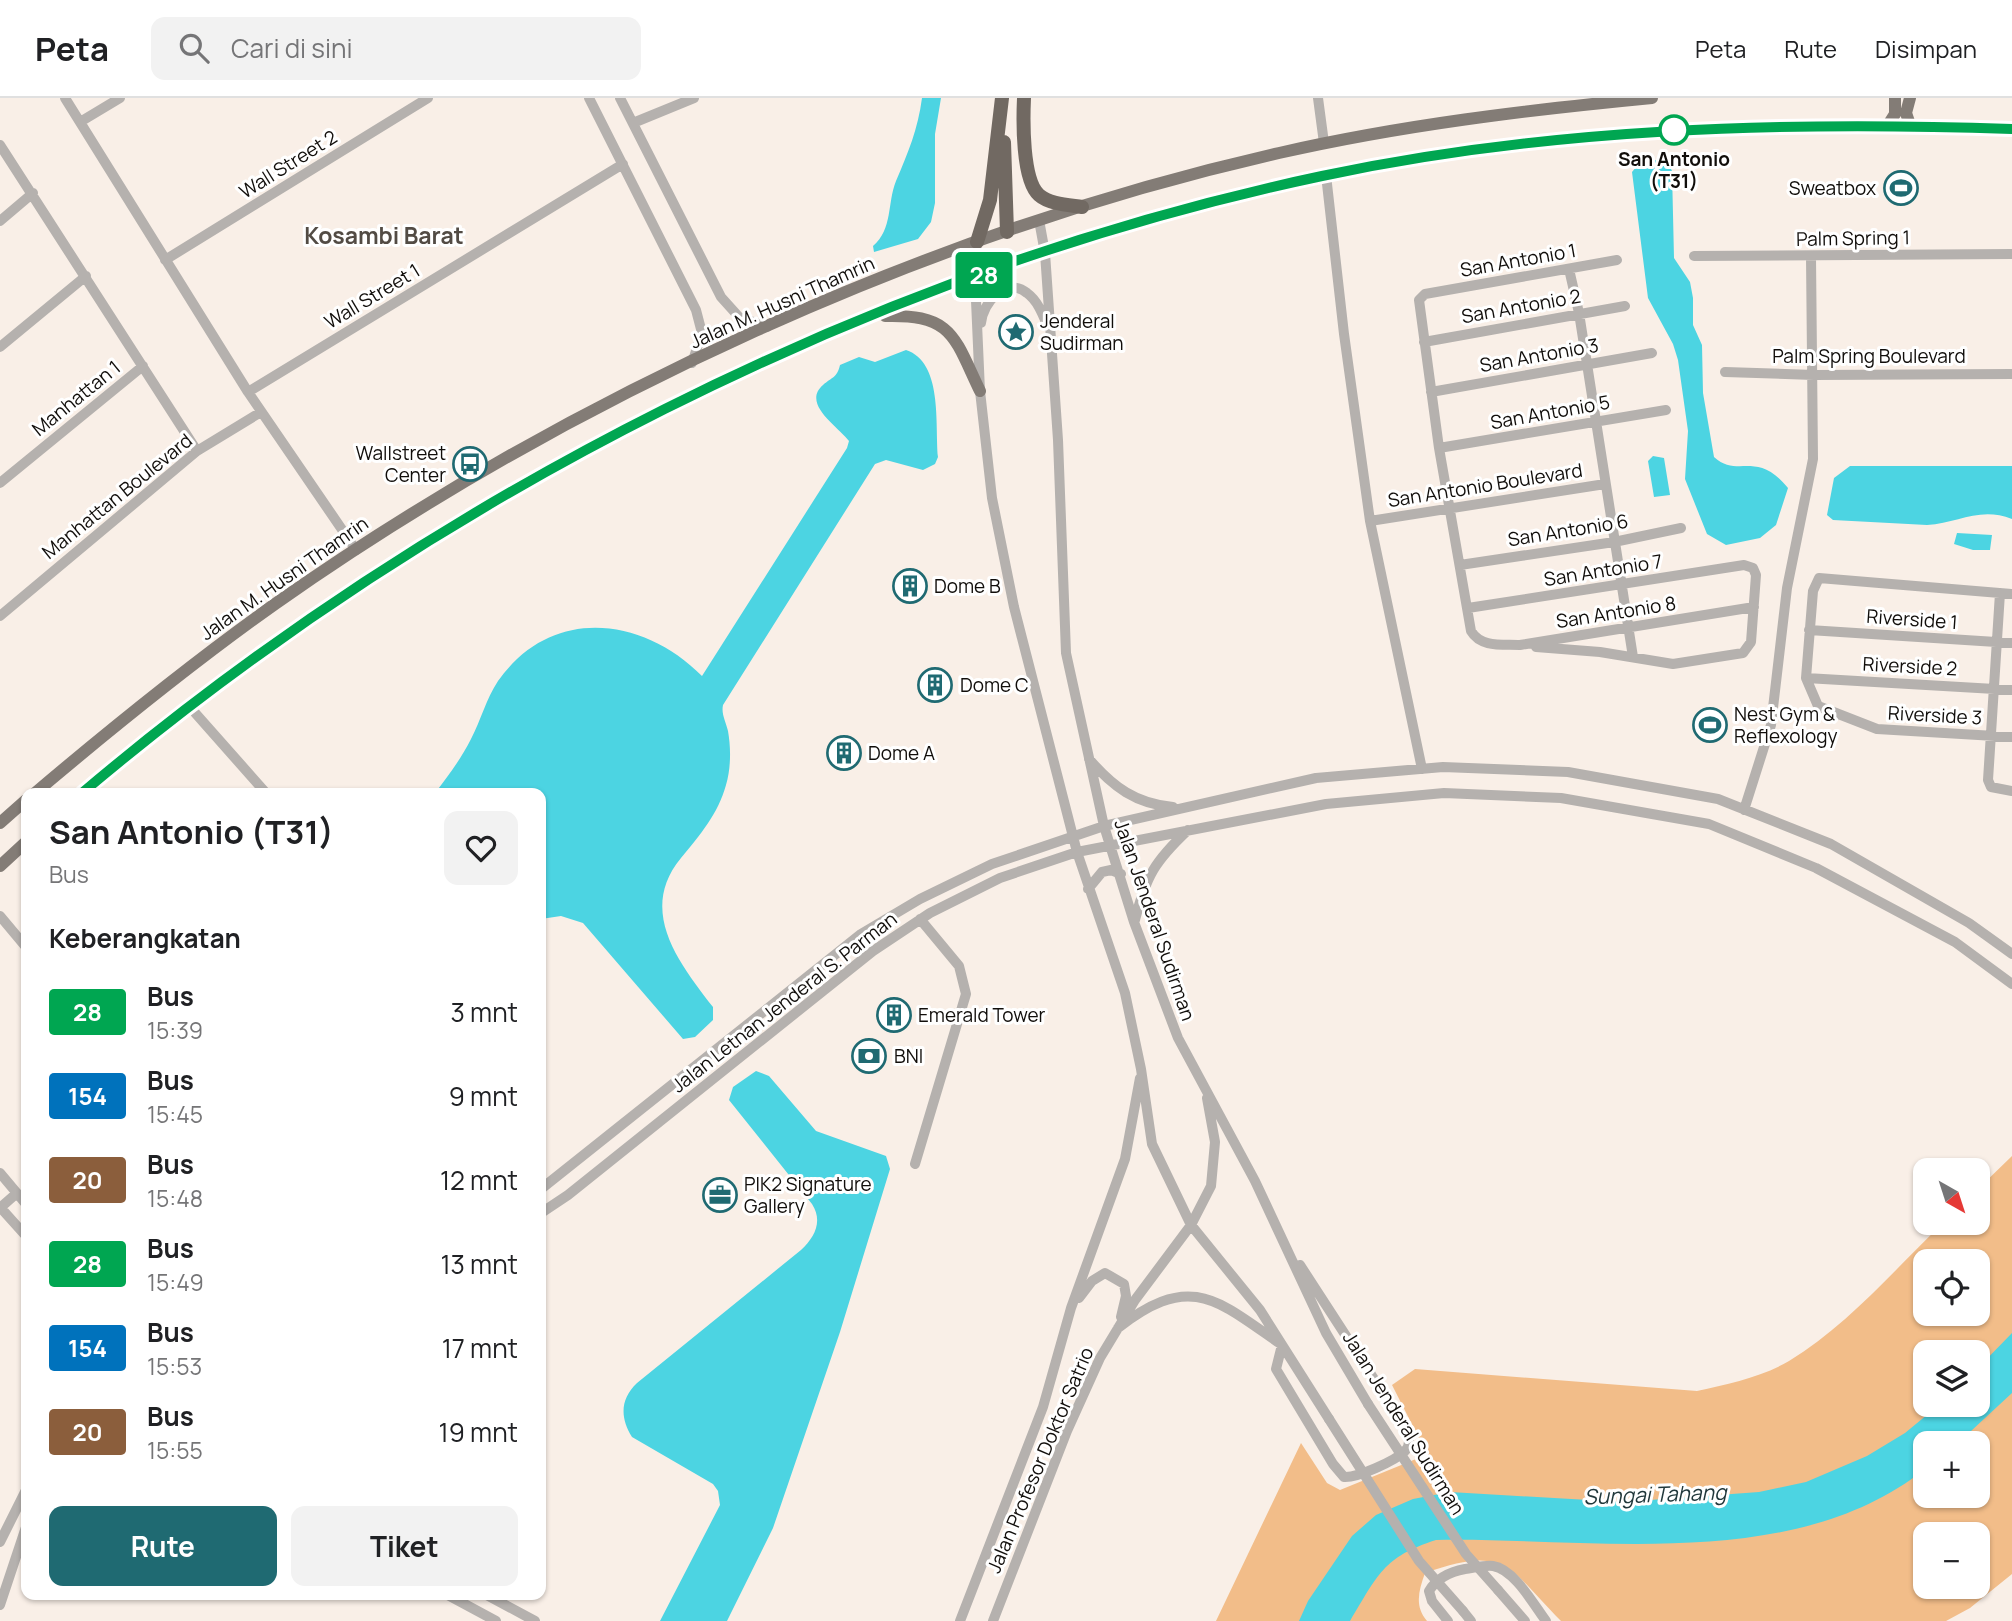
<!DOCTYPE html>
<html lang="id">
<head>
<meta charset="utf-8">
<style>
  body { margin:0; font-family:Manrope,sans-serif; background:#f2f2f2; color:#202124; height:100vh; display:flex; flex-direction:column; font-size:26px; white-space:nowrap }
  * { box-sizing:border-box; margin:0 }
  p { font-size:23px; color:#757577 }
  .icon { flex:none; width:38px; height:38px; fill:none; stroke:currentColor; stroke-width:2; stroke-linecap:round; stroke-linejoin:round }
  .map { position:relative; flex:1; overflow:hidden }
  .side { position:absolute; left:21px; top:690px; width:525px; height:812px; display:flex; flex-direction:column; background:#fff; border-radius:14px; box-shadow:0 2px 5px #0004 }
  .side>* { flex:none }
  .badge { padding:0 14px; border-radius:5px; font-size:24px; line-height:46px }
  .needle { width:46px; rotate:141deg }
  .buttons { position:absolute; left:1913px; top:1060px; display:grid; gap:14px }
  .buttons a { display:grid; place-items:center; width:77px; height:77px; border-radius:14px; background:#fff; box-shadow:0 2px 5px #0004; font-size:35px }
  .map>.badge { position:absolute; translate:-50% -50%; box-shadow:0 0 0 4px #fff }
  h2 { padding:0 28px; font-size:26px; line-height:63px }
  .round { display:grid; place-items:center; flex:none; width:74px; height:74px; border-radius:14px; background:#f2f2f2 }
  .summary { display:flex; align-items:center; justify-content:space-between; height:119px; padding:0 28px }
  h1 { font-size:33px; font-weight:700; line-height:52px }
  .action { display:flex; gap:14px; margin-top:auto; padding:14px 28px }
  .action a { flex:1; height:80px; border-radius:14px; background:#1f6a72; color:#fff; font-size:28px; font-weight:700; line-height:80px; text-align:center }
  .action a+a { background:#f2f2f2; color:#202124 }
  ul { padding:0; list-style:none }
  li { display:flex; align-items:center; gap:21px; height:84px; padding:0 28px }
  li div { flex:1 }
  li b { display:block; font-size:26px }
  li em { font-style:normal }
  li .badge { min-width:77px; font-weight:700; text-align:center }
  header { display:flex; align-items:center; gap:42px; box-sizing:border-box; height:98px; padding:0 35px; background:#fff; border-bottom:2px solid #e0e0e0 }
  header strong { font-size:33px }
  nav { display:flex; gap:38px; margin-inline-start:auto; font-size:24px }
  .search { width:490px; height:63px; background:#f2f2f2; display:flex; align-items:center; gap:18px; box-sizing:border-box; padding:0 24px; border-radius:14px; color:#757577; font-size:26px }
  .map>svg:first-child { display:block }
  .green { fill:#f2bd89; fill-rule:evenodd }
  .water { fill:#4cd4e2 }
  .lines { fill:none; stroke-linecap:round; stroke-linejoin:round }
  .minor { stroke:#b5b1ae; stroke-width:10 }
  .major { stroke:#837c76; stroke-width:12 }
  .highway { stroke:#716962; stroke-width:14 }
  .minor-bridge { stroke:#b5b1ae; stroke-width:10 }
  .line-casing { stroke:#fff; stroke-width:16 }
  .line { stroke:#00a651; stroke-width:10 }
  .stop-dot { fill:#fff; stroke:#00a651; stroke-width:3.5 }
  .labels { text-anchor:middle; stroke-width:6; stroke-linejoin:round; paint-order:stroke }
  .stop-label { font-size:19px; font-weight:bold; fill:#110e0b; stroke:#fff }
  .street-label { font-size:19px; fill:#110e0b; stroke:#fff }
  .poi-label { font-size:19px; fill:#110e0b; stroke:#fff; text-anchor:start }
  .water-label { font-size:21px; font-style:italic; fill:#21383b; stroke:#fff }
  .quarter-label { font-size:23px; font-weight:bold; fill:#524b44; stroke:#fff }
</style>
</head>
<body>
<header>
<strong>Peta</strong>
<div class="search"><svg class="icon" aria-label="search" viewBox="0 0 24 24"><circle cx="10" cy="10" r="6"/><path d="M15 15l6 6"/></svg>Cari di sini</div>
<nav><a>Peta</a><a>Rute</a><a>Disimpan</a></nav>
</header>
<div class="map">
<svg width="2012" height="1523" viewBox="0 0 2012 1523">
  <rect width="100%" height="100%" fill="#f9efe7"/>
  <path class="green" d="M2012,1058V1476L1970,1510L1946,1523H1561C1507,1468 1506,1447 1425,1475C1419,1492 1414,1508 1427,1523H1216L1301,1345L1327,1385L1340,1392L1416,1361L1424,1350L1392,1287L1415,1271L1697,1293C1728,1286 1762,1279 1789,1263C1848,1227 1894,1172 1943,1125H1978V1091ZM1925,1164H1978V1216H1925ZM1925,1255H1978V1307H1925ZM1925,1346H1978V1398H1925ZM1925,1437H1978V1489H1925Z"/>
  <path class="water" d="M922,0H941L935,36V105L931,124L918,141L874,154L873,148C893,131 887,105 896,83C908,55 918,31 922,0Z
    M1662,62L1668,65L1672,73L1674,160L1690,184L1693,200V227L1702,247L1703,295L1714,359C1738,381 1756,351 1788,390L1776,427L1760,440L1726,447L1707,436L1685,381L1688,333L1678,262L1673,246L1648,200L1632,74L1641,63Z
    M906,252C943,264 935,326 938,359L935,366L923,372L886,362L875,366L723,607C721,616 726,624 728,633C731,650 731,670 726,687C718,716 700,737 681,760C637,813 680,866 713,909V922L695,939L683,941L583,825L561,818L541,821V695H435C448,678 461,661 471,641C481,622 486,601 498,583C552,507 643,519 702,578L847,350L849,343C839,329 801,306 823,287C832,279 837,280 840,267L859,259L875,264Z
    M1653,358L1664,360L1670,397L1654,399L1648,363Z
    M1850,368H2012V421C1980,408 1958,425 1927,427L1833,422L1827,417L1834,380Z
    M1957,435L1992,437L1990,452H1973L1954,446Z
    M756,973L769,978L816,1033L886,1058L890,1071L840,1234L773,1430L727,1523H660L720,1407L718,1393L713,1386L632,1339C620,1320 620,1301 637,1285L801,1152C815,1139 823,1123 812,1106L729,1002L733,989Z
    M2012,1235V1295L1957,1346H1925V1371C1793,1476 1592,1439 1436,1442C1383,1459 1378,1477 1350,1523H1299L1308,1503L1352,1438L1376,1417L1413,1401L1450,1394L1623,1404L1759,1394L1806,1384L1867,1358L1905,1335L1939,1307H1978V1270Z"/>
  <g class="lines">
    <path class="minor" d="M65,0L248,294L356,452
      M589,0L696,212L702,235L692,265
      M620,0L721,199L739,219L767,229
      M1318,0L1324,45
      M80,24L120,0
      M633,25L694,0
      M0,47L197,353
      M1326,77L1344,236L1370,423L1422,671
      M1039,122L1045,155L1058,342L1066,555L1104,728L1134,824L1178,940L1255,1083L1326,1235L1368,1306
      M0,123L33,95
      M977,144L975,180L980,293L992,400L1014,509L1077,754L1125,895L1141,971L1152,1046L1191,1127L1260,1212L1329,1321
      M1694,158L2012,156
      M165,162L428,0
      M1617,162L1425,196L1419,202L1439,350L1471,533C1481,550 1503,546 1520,547L1754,509
      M1569,171L1579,215L1633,559
      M981,225C983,204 1006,178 1027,195C1038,203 1043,217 1048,229
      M1424,244L1625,208
      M0,249L86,178
      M1725,274L1814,277L2012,276
      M248,294L623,66
      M1431,294L1652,255
      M1439,350L1666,312
      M0,385L143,268
      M1370,423L1605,386
      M1460,467L1614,444L1681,430
      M2000,495L1988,682L1991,689L2012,693
      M2012,496L1819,480L1813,493L1806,580L1818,608L1877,631L2012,639
      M1468,510L1744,467L1753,470L1756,477L1751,544L1743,555L1673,566L1600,554L1536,549
      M0,518L197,353L261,314
      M1809,532L2012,545
      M1806,580L2012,592
      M189,608L266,695
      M1089,661C1113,689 1136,706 1173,709
      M1744,712L1771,627L1787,490L1813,361L1811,159
      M1088,791L1102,774L1111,772L1121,776
      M0,818L26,849
      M1135,822C1146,778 1155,763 1188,732
      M915,1066L966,896L959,868L920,821
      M0,1075L26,1106
      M541,1091L861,836L920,801L992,766L1104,728L1316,680L1443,669L1568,674L1718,701L1831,746L1969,825L2012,856
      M0,1109L26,1138
      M0,1110L17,1095
      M541,1115L568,1097L873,853L930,815L1000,780L1077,754L1326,706L1444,695L1561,700L1709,726L1816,770L1955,844L2012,886
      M1079,1200L1092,1183L1105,1175L1124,1186L1126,1198L1121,1219
      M1118,1230C1191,1173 1217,1202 1282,1247L1276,1271L1333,1366L1344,1379C1357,1380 1395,1363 1405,1353C1411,1347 1409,1339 1407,1332L1300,1167
      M0,1444L26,1392
      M1498,1492L1525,1523
      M446,1496L496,1523
      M485,1496L535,1523
      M0,1507L26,1429
      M1463,1513L1471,1523
      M960,1523L1043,1309L1071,1210L1125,1061L1140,980
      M993,1523L1067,1333L1100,1260L1135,1202L1191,1127L1211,1088L1215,1044L1207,1000
      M1448,1523L1432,1503L1429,1493C1437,1480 1449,1474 1465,1471C1474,1470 1484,1467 1493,1468C1514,1471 1534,1507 1546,1523"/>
    <path class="major" d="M1910,0L1906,15L1910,27
      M1888,27L1895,16V0
      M885,218C953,216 954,239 980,293
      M35,695C113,629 192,565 275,506C568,300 929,134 1279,55C1402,27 1527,12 1652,0
      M82,695C432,398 871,174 1322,78C1548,30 1781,23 2012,31
      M0,725L26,702
      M0,768L26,744"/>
    <path class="highway" d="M1024,0C1023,22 1022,82 1039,97C1049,106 1069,107 1082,109
      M1004,44L1007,134
      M977,144L990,102L1002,0"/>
    <path class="minor-bridge" d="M1368,1306L1466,1456L1498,1492
      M1329,1321L1419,1463L1463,1513"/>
  </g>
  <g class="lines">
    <g class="line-casing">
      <path id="line" d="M82,695C432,399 872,173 1322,78C1548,30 1781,23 2012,31"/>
    </g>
    <use href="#line" class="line"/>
  </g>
  <defs>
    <g id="stadium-ring" transform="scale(1.75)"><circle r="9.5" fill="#fff" stroke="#1f6a72" stroke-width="1.5"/><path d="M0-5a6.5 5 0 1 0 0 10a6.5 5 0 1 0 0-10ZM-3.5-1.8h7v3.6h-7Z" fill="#1f6a72"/></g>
    <g id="sight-ring" transform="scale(1.75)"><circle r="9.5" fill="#fff" stroke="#1f6a72" stroke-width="1.5"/><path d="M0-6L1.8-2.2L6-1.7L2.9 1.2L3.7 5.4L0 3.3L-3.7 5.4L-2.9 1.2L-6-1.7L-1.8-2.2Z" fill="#1f6a72"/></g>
    <g id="bus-ring" transform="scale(1.75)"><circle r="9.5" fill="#fff" stroke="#1f6a72" stroke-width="1.5"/><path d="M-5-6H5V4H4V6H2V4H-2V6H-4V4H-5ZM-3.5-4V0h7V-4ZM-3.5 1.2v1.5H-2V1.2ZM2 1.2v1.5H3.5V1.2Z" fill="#1f6a72"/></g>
    <g id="building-ring" transform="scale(1.75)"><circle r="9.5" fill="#fff" stroke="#1f6a72" stroke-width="1.5"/><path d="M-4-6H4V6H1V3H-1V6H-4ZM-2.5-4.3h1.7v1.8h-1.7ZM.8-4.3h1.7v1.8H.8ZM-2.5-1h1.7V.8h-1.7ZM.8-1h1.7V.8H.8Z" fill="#1f6a72"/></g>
    <g id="bank-ring" transform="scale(1.75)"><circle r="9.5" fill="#fff" stroke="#1f6a72" stroke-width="1.5"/><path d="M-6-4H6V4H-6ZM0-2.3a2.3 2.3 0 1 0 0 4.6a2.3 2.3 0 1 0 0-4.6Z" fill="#1f6a72"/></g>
    <g id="office-ring" transform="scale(1.75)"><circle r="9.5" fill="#fff" stroke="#1f6a72" stroke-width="1.5"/><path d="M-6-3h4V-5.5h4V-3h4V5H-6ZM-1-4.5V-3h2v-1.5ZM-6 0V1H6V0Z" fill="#1f6a72"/></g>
  </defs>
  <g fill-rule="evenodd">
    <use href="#stadium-ring" x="1901" y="90"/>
    <use href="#sight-ring" x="1016" y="234"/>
    <use href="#bus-ring" x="470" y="366"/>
    <use href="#building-ring" x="910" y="488"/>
    <use href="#building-ring" x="935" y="587"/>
    <use href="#stadium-ring" x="1710" y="627"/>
    <use href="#building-ring" x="844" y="655"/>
    <use href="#building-ring" x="894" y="917"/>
    <use href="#bank-ring" x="869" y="958"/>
    <use href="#office-ring" x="720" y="1097"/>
  </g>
  <circle class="stop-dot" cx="1674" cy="32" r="14"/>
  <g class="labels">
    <g class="stop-label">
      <text x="1674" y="68">San Antonio<tspan x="1674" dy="22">(T31)</tspan></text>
    </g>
    <g class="street-label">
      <text transform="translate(288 66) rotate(-32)" y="7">Wall Street 2</text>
      <text transform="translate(1853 140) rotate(-1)" y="7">Palm Spring 1</text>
      <text transform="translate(1518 162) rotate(-10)" y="7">San Antonio 1</text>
      <text transform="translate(372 198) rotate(-31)" y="7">Wall Street 1</text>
      <text transform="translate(782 204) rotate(-24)" y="7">Jalan M. Husni Thamrin</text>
      <text transform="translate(1521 208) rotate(-10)" y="7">San Antonio 2</text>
      <text transform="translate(1539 257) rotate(-10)" y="7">San Antonio 3</text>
      <text x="1869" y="265">Palm Spring Boulevard</text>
      <text transform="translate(76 300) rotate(-39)" y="7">Manhattan 1</text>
      <text transform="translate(1550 314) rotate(-10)" y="7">San Antonio 5</text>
      <text transform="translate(1485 387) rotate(-9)" y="7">San Antonio Boulevard</text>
      <text transform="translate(117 398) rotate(-39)" y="7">Manhattan Boulevard</text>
      <text transform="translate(1568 432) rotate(-9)" y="7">San Antonio 6</text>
      <text transform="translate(1603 472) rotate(-9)" y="7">San Antonio 7</text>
      <text transform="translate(284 480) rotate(-35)" y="7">Jalan M. Husni Thamrin</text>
      <text transform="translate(1616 514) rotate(-9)" y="7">San Antonio 8</text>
      <text transform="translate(1912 521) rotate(4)" y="7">Riverside 1</text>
      <text transform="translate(1910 568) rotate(3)" y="7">Riverside 2</text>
      <text transform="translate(1935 617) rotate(3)" y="7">Riverside 3</text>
      <text transform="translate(1155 822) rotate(71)" y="7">Jalan Jenderal Sudirman</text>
      <text transform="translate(784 904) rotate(-38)" y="7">Jalan Letnan Jenderal S. Parman</text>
      <text transform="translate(1404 1325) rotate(58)" y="7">Jalan Jenderal Sudirman</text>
      <text transform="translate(1040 1362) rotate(-67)" y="7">Jalan Profesor Doktor Satrio</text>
    </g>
    <g class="poi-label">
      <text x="1876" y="97" text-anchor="end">Sweatbox</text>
      <text x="1040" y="230">Jenderal<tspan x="1040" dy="22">Sudirman</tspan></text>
      <text x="446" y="362" text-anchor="end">Wallstreet<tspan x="446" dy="22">Center</tspan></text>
      <text x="934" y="495">Dome B</text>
      <text x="960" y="594">Dome C</text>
      <text x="1734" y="623">Nest Gym &amp;<tspan x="1734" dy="22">Reflexology</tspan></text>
      <text x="868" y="662">Dome A</text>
      <text x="918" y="924">Emerald Tower</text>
      <text x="894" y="965">BNI</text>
      <text x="744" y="1093">PIK2 Signature<tspan x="744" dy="22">Gallery</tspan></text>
    </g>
    <g class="water-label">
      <text transform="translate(1655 1397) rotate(-2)" y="7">Sungai Tahang</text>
    </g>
    <g class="quarter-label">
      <text x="384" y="146">Kosambi Barat</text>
    </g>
  </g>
</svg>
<div class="buttons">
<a><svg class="needle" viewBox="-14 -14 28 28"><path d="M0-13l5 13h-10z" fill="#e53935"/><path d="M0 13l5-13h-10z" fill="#757577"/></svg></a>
<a><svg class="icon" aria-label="locate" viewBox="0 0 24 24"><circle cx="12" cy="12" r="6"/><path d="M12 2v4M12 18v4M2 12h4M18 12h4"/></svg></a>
<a><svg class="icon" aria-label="layers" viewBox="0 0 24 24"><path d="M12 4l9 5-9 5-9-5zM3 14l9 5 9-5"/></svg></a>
<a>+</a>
<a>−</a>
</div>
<b class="badge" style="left:984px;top:177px;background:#00a651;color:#fff">28</b>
<section class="side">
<div class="summary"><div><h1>San Antonio (T31)</h1><p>Bus</p></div><a class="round"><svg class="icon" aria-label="heart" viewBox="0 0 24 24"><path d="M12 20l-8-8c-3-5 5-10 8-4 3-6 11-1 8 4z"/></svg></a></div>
<h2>Keberangkatan</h2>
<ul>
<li><span class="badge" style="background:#00a651;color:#fff">28</span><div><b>Bus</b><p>15:39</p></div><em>3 mnt</em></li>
<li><span class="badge" style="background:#0072bc;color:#fff">154</span><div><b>Bus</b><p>15:45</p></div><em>9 mnt</em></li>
<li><span class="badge" style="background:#8b5e3c;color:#fff">20</span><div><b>Bus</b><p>15:48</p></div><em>12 mnt</em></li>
<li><span class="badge" style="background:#00a651;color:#fff">28</span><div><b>Bus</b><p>15:49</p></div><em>13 mnt</em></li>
<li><span class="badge" style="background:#0072bc;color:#fff">154</span><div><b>Bus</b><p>15:53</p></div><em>17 mnt</em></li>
<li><span class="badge" style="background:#8b5e3c;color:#fff">20</span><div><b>Bus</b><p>15:55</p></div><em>19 mnt</em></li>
</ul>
<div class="action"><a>Rute</a><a>Tiket</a></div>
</section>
</div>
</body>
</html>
